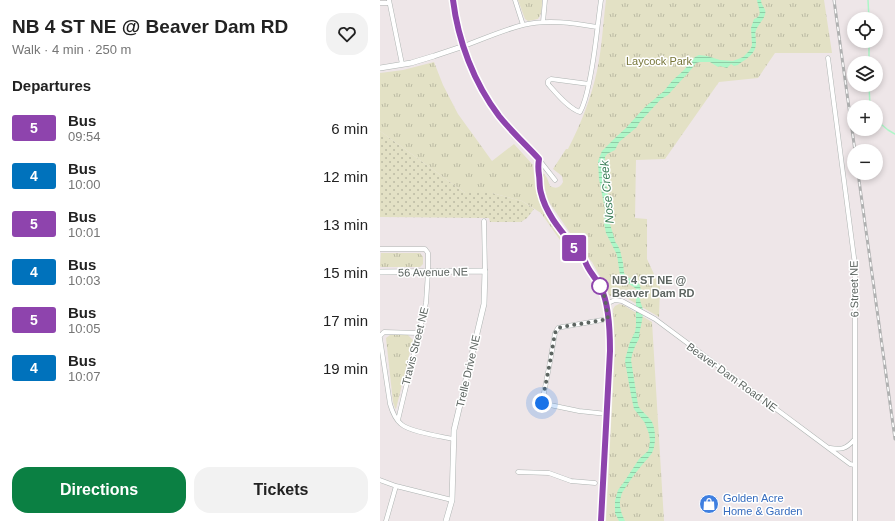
<!DOCTYPE html>
<html lang="en">
<head>
<meta charset="utf-8">
<style>
  body { margin:0; font-family:Arial,sans-serif; background:#f2f2f2; color:#222; height:100vh; display:flex; flex-direction:column; font-size:15px; white-space:nowrap }
  * { box-sizing:border-box; margin:0 }
  p { font-size:13px; color:#767676 }
  .icon { flex:none; width:22px; height:22px; fill:none; stroke:currentColor; stroke-width:2; stroke-linecap:round; stroke-linejoin:round }
  .map { position:relative; flex:1; overflow:hidden }
  .panel { display:flex; flex-direction:column; background:#fff; width:380px }
  .panel>* { flex:none }
  .badge { padding:0 8px; border-radius:3px; font-size:14px; line-height:26px }
  .controls { position:absolute; left:467px; top:12px; display:grid; gap:8px }
  .controls a { display:grid; place-items:center; width:36px; height:36px; border-radius:50%; background:#fff; box-shadow:0 2px 6px #0003; font-size:20px }
  .you { position:absolute; width:20px; height:20px; margin:-10px; border:3px solid #fff; border-radius:50%; background:#1a73e8; box-shadow:0 0 0 6px #1a73e833 }
  .map>.badge { position:absolute; translate:-50% -50%; box-shadow:0 0 0 2px #fff }
  h2 { padding:0 12px; font-size:15px; line-height:36px }
  .round { display:grid; place-items:center; flex:none; width:42px; height:42px; border-radius:16px; background:#f2f2f2 }
  .overview { display:flex; align-items:center; justify-content:space-between; height:68px; padding:0 12px }
  h1 { font-size:19px; font-weight:700; line-height:30px }
  .action { display:flex; gap:8px; margin-top:auto; padding:8px 12px }
  .action a { flex:1; height:46px; border-radius:16px; background:#0b8043; color:#fff; font-size:16px; font-weight:700; line-height:46px; text-align:center }
  .action a+a { background:#f2f2f2; color:#222 }
  ul { padding:0; list-style:none }
  li { display:flex; align-items:center; gap:12px; height:48px; padding:0 12px }
  li div { flex:1 }
  li b { display:block; font-size:15px }
  li em { font-style:normal }
  li .badge { min-width:44px; font-weight:700; text-align:center }
  main { display:flex; flex:1; min-height:0 }
  .map>svg:first-child { display:block }
  .grass { fill:url(#grass-dots) }
  .park { fill:url(#park-tufts) }
  .water { fill:url(#water-rules) }
  .lines { fill:none; stroke-linecap:round; stroke-linejoin:round }
  .stream { stroke:#adf7c8; stroke-width:1.5 }
  .minor-casing { stroke:#aeb4b2; stroke-width:5 }
  .tertiary-casing { stroke:#aeb4b2; stroke-width:6 }
  .minor { stroke:#fff; stroke-width:4 }
  .tertiary { stroke:#fff; stroke-width:5 }
  .rail-casing { stroke:#b0b1b1; stroke-width:3 }
  .rail { stroke:#fff; stroke-width:1.5; stroke-dasharray:4.5; stroke-linecap:butt }
  .line-casing { stroke:#fff; stroke-width:9 }
  .line { stroke:#8e44ad; stroke-width:6 }
  .walk { stroke:#5d6561; stroke-width:4; stroke-dasharray:0 7.2 }
  .stop-dot { fill:#fff; stroke:#8e44ad; stroke-width:2 }
  .labels { text-anchor:middle; stroke-width:3; stroke-linejoin:round; paint-order:stroke }
  .park-label { font-size:11px; fill:#78763a; stroke:#fff }
  .street-label { font-size:11px; fill:#5d6561; stroke:#fff }
  .stop-label { font-size:11px; font-weight:bold; fill:#5d6561; stroke:#fff; text-anchor:start }
  .shop-label { font-size:11px; fill:#366cbe; stroke:#fff; text-anchor:start }
  .water-label { font-size:12px; font-style:italic; fill:#3b7e58; stroke:#fff }
</style>
</head>
<body>
<main>
<section class="panel">
<div class="overview"><div><h1>NB 4 ST NE @ Beaver Dam RD</h1><p>Walk · 4 min · 250 m</p></div><a class="round"><svg class="icon" aria-label="heart" viewBox="0 0 24 24"><path d="M12 20l-8-8c-3-5 5-10 8-4 3-6 11-1 8 4z"/></svg></a></div>
<h2>Departures</h2>
<ul>
<li><span class="badge" style="background:#8e44ad;color:#fff">5</span><div><b>Bus</b><p>09:54</p></div><em>6 min</em></li>
<li><span class="badge" style="background:#0072bc;color:#fff">4</span><div><b>Bus</b><p>10:00</p></div><em>12 min</em></li>
<li><span class="badge" style="background:#8e44ad;color:#fff">5</span><div><b>Bus</b><p>10:01</p></div><em>13 min</em></li>
<li><span class="badge" style="background:#0072bc;color:#fff">4</span><div><b>Bus</b><p>10:03</p></div><em>15 min</em></li>
<li><span class="badge" style="background:#8e44ad;color:#fff">5</span><div><b>Bus</b><p>10:05</p></div><em>17 min</em></li>
<li><span class="badge" style="background:#0072bc;color:#fff">4</span><div><b>Bus</b><p>10:07</p></div><em>19 min</em></li>
</ul>
<div class="action"><a>Directions</a><a>Tickets</a></div>
</section>
<div class="map">
<svg width="515" height="521" viewBox="0 0 515 521">
  <defs>
    <pattern id="grass-dots" width="8" height="8" patternUnits="userSpaceOnUse"><rect width="8" height="8" fill="#e3e1c5"/><path d="M2 2h.1M6 6h.1" fill="none" stroke="#bbbaa3" stroke-width="1.8" stroke-linecap="round"/></pattern>
    <pattern id="park-tufts" width="24" height="20" patternUnits="userSpaceOnUse"><rect width="24" height="20" fill="#e3e1c5"/><path d="M3 7l-1-3M5 7V3M7 7l1-3M15 17l-1-3M17 17v-4M19 17l1-3" fill="none" stroke="#bbbaa3"/></pattern>
    <pattern id="water-rules" width="6" height="5" patternUnits="userSpaceOnUse"><rect width="6" height="5" fill="#adf7c8"/><path d="M0 2.5h6" fill="none" stroke="#90cca6"/></pattern>
  </defs>
  <rect width="100%" height="100%" fill="#eee6e8"/>
  <path class="grass" d="M0,131L85,193H112L142,201L154,209L147,218L141,222H110L109,218L0,217Z"/>
  <path class="park" d="M138,0H162C162,7 162,14 158,19L148,21L145,19Z
    M226,0H444L452,53H395L378,78L339,82L285,159L256,160L255,218L267,219V259L280,287L279,317L243,296L235,294L230,296L229,295L227,289L212,262L205,255L169,202C165,192 163,182 162,171L167,178L170,186C176,189 180,188 183,182L182,176L173,169L186,149H188C201,124 211,98 217,71C222,48 223,23 226,0Z
    M54,62L63,85L78,114L112,161L134,144L153,165L155,185L159,200L162,207L196,255L192,257L161,213L142,201L112,193H85L0,131V73L23,70Z
    M1,253H40L43,257V264L40,267H1L0,266Z
    M239,304L243,305L272,322L284,521H226L235,349L233,309L235,306Z
    M10,335H28L33,340L16,409L15,408L13,402L6,338Z"/>
  <path class="water" d="M377,0H381C381,6 387,9 385,14C384,19 380,23 377,28C374,33 376,38 376,43C376,54 366,59 359,64L358,65L354,66L351,64L347,68L340,66L338,67L330,62H320L316,63L309,72L296,86L288,95L281,99L259,123L257,127L239,142L235,150L227,154L225,157V165L226,183L228,196L232,204L229,216L230,224L236,244L237,243V241V244L240,250L243,263L244,273C247,279 255,279 259,284C262,289 260,294 260,299C260,303 263,307 263,311C263,321 259,330 259,339C255,345 252,353 251,360L258,405C261,412 268,415 272,422C276,430 276,445 272,453C268,459 262,464 258,470C252,477 247,485 242,493C238,504 240,511 245,521H239L235,513V501L238,490L244,482L259,459L268,451L269,448L270,441L269,434L265,423L254,409L251,395L245,361L246,356L250,342L255,332L256,326V289L255,288L242,279L240,275L237,255L226,233L224,223L225,209L219,179L218,161L222,151L236,137L246,128L264,108L284,91L292,81L293,80L304,70L315,57L319,55L327,56L340,60L353,61L363,57L369,51L371,48L372,45L371,28L374,19C384,16 378,8 377,0Z"/>
  <g class="lines">
    <path class="stream" d="M488,0L489,19
      M489,41V63
      M489,85L490,107
      M496,120L508,130L515,134"/>
    <g class="minor-casing">
      <path id="minor" d="M9,0L22,64
        M135,0L143,25
        M0,3H9
        M163,22L165,0
        M448,58L475,265V521
        M209,84L171,79L168,81V84C176,93 189,109 200,112C205,103 207,93 209,83C215,56 217,28 221,0
        M175,180C166,168 156,156 146,145C137,135 128,127 120,117C104,97 92,71 84,46C103,39 123,30 143,25C167,19 193,23 217,27
        M104,221L105,271
        M0,249H45L48,253V272L46,303L18,420
        M206,265L221,287L223,293L226,304L230,336V365L221,521
        M226,304L235,300L242,301L275,319L470,464L474,465
        M0,336L4,332L38,333
        M0,338L10,404C12,411 15,419 21,424C30,432 60,436 73,439
        M162,403L170,362L175,333L178,328L182,327L228,319
        M170,405L199,411L227,414
        M450,448C461,450 466,449 474,440
        M138,472L169,473L191,481L215,483
        M0,480L16,486L72,500
        M6,521L16,486"/>
    </g>
    <g class="tertiary-casing">
      <path id="tertiary" d="M0,68L31,63L54,56L84,46L75,16L73,0
        M0,272L105,271L104,304L74,430L72,500L66,521"/>
    </g>
    <use href="#minor" class="minor"/>
    <use href="#tertiary" class="tertiary"/>
    <g class="rail-casing">
      <path id="rail" d="M454,0L475,151
        M478,173L515,439"/>
    </g>
    <use href="#rail" class="rail"/>
  </g>
  <g class="lines">
    <g class="line-casing">
      <path id="line" d="M73,0C78,41 94,83 119,116C131,131 146,145 159,159C158,165 158,169 159,175C160,181 159,187 161,193C167,219 190,240 205,261C208,271 217,279 221,288C229,304 230,333 230,351L221,521"/>
    </g>
    <use href="#line" class="line"/>
    <path class="walk" d="M162,403L170,362L175,333L178,328L182,327L228,319L225,298L220,286"/>
  </g>
  <defs>
    <g id="shop-disc" transform="scale(1)"><circle r="9.5" fill="#3f7fe0" stroke="#fff"/><path d="M-5-2.5h2.3a2.7 3.5 0 0 1 5.4 0H5L5.5 6h-11ZM-1.5-2.5h3a1.5 2.3 0 0 0-3 0Z" fill="#fff"/></g>
  </defs>
  <g fill-rule="evenodd">
    <use href="#shop-disc" x="329" y="504"/>
  </g>
  <circle class="stop-dot" cx="220" cy="286" r="8"/>
  <g class="labels">
    <g class="park-label">
      <text x="279" y="65">Laycock Park</text>
    </g>
    <g class="street-label">
      <text transform="translate(53 272) rotate(-1)" y="4">56 Avenue NE</text>
      <text transform="translate(474 289) rotate(-91)" y="4">6 Street NE</text>
      <text transform="translate(35 346) rotate(-76)" y="4">Travis Street NE</text>
      <text transform="translate(88 371) rotate(-77)" y="4">Trelle Drive NE</text>
      <text transform="translate(352 377) rotate(36)" y="4">Beaver Dam Road NE</text>
    </g>
    <g class="stop-label">
      <text x="232" y="284">NB 4 ST NE @<tspan x="232" dy="13">Beaver Dam RD</tspan></text>
    </g>
    <g class="shop-label">
      <text x="343" y="502">Golden Acre<tspan x="343" dy="13">Home &amp; Garden</tspan></text>
    </g>
    <g class="water-label">
      <text transform="translate(227 192) rotate(-95)" y="4">Nose Creek</text>
    </g>
  </g>
</svg>
<div class="controls">
<a><svg class="icon" aria-label="locate" viewBox="0 0 24 24"><circle cx="12" cy="12" r="6"/><path d="M12 2v4M12 18v4M2 12h4M18 12h4"/></svg></a>
<a><svg class="icon" aria-label="layers" viewBox="0 0 24 24"><path d="M12 4l9 5-9 5-9-5zM3 14l9 5 9-5"/></svg></a>
<a>+</a>
<a>−</a>
</div>
<div class="you" style="left:162px;top:403px"></div>
<b class="badge" style="left:194px;top:248px;background:#8e44ad;color:#fff">5</b>
</div>
</main>
</body>
</html>
